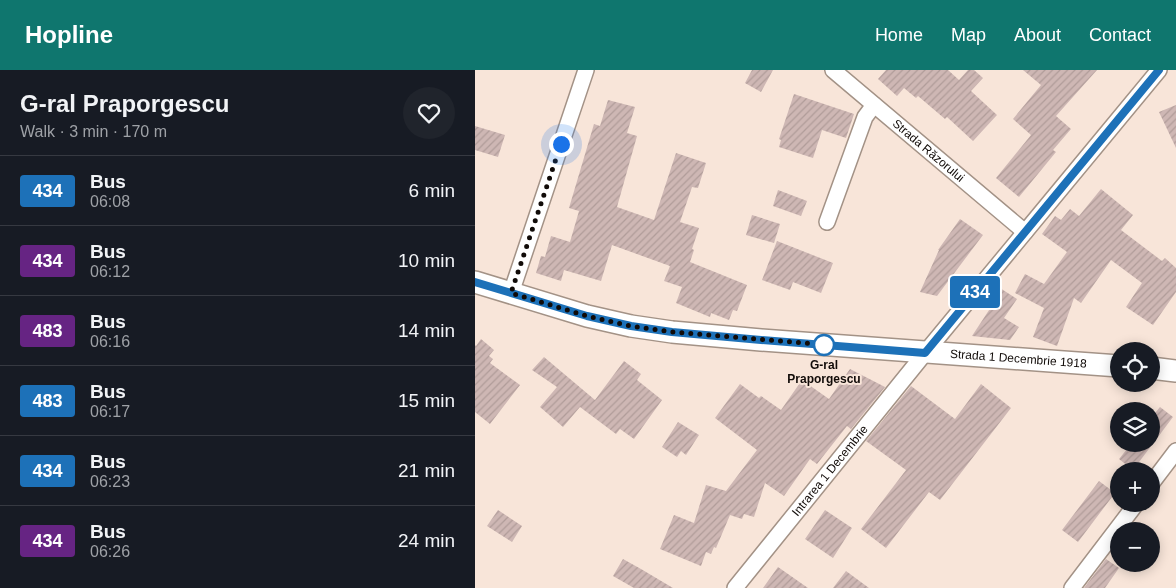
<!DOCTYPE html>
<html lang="en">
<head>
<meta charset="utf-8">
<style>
  body { margin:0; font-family:Arial,sans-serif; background:#20242c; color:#f1f3f6; height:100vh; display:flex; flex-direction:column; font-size:19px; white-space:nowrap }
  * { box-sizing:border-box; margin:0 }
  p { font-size:16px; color:#9ea1a6 }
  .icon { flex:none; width:28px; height:28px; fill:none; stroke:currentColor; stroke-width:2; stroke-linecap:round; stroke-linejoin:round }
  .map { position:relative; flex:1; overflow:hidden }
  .sheet { display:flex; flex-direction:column; background:#171b24; width:475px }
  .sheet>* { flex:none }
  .badge { padding:0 10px; border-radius:4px; font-size:18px; line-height:32px }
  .tools { position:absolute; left:635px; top:272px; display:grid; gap:10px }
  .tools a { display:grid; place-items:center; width:50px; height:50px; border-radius:50%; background:#171b24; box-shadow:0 2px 12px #0003; font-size:25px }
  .you { position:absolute; width:25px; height:25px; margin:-12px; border:4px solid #fff; border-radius:50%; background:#1a73e8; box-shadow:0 0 0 8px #1a73e833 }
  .map>.badge { position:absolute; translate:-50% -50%; box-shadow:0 0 0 2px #fff }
  .round { display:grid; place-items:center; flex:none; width:52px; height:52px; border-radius:26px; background:#20242c }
  .summary { display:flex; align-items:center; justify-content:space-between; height:85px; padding:0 20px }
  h1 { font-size:24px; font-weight:700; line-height:38px }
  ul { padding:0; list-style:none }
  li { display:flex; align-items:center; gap:15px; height:70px; padding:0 20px; border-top:1px solid #363941 }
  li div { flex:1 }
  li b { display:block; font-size:19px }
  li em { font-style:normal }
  li .badge { min-width:55px; font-weight:700; text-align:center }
  header { display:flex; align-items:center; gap:30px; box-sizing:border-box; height:70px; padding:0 25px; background:#0f766e; color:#fff }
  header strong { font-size:24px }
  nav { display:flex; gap:28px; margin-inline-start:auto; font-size:18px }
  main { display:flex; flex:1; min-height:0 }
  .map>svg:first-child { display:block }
  .building { fill:url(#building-hatch) }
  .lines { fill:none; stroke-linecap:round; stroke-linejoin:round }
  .minor-casing { stroke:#a39286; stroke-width:18 }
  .secondary-casing { stroke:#a39286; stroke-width:24 }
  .minor { stroke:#fff; stroke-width:15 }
  .secondary { stroke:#fff; stroke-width:21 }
  .line-casing { stroke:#fff; stroke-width:11 }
  .line { stroke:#1d71b8; stroke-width:8 }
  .walk { stroke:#110b08; stroke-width:5; stroke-dasharray:0 9 }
  .stop-dot { fill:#fff; stroke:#1d71b8; stroke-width:2.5 }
  .labels { text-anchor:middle; stroke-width:4; stroke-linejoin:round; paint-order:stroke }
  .street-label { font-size:12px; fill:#110b08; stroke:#f8e5d9 }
  .stop-label { font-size:12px; font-weight:bold; fill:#110b08; stroke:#f8e5d9 }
</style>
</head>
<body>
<header>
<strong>Hopline</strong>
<nav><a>Home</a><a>Map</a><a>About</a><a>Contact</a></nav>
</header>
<main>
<section class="sheet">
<div class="summary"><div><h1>G-ral Praporgescu</h1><p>Walk · 3 min · 170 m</p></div><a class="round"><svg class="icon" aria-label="heart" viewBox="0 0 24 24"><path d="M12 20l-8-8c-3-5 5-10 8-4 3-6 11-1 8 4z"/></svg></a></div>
<ul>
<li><span class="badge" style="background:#1d71b8;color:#fff">434</span><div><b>Bus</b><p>06:08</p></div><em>6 min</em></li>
<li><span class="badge" style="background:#662483;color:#fff">434</span><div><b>Bus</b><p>06:12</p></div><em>10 min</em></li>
<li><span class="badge" style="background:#662483;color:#fff">483</span><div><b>Bus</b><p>06:16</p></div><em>14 min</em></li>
<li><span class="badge" style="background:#1d71b8;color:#fff">483</span><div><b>Bus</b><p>06:17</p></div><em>15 min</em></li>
<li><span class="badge" style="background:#1d71b8;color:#fff">434</span><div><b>Bus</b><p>06:23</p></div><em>21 min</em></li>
<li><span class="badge" style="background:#662483;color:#fff">434</span><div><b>Bus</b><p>06:26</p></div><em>24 min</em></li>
</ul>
</section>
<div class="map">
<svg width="701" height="518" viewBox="0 0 701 518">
  <defs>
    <pattern id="building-hatch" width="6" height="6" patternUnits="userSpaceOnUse" patternTransform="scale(1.25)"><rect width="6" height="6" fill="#ceb7b4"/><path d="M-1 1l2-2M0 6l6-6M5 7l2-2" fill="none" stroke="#b09c99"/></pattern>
  </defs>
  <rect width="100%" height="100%" fill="#f8e5d9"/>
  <path class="building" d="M277,0H298L286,22L270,13Z
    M411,0H473L484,10L493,0H499L508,8L496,21L522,45L498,71L472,47L470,49L443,26L441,28L429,18L422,26L403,9Z
    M548,0H622L581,46L596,59L578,80L581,82L544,127L521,108L556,65L538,49L566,15Z
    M319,24L379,44L371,68L347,60L338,88L304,77L306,70L304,69Z
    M133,30L160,37L152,63L162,66L142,137L179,150L201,83L231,93L223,118L217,117L205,152L224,158L217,179L219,180L215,192L272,215L262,241L258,240L254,250L236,243L235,247L201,233L207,217L189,211L195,196L137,175L126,211L89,200L86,211L61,203L66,186L70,187L76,166L95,172L104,141L94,138L119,54L125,56Z
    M701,35V78L684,42Z
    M0,56L30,65L23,87L0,80Z
    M626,119L658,145L646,160L687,191L690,188L701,198V222L678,255L651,237L667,213L636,190L606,233L599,228L582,276L558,267L569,238L540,223L550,204L569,214L592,182L567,164L580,146L586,150L595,139L604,146Z
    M303,120L332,131L326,146L298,136Z
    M277,145L305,154L299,173L271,165Z
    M485,149L508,165L462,226L445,222L464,180H463Z
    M302,171L358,193L346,223L318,212L315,220L287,210Z
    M525,218L542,229L529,248L544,257L535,270L497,266L518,234L515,232Z
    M6,269L19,280L14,286L18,289L15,293L45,315L15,354L0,342V275L1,276Z
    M69,287L120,330L149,291L166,304L162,310L187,330L159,369L145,359L141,364L105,337L88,357L65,337L82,317L57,300Z
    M375,299L410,317L376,359L372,356L342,394L335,389L309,426L290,413L279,447L269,444L267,449L255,445L241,478L239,477L236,484L231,482L226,496L185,479L199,445L219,453L231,415L251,421L282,380L240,348L265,314L284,328L286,326L306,340L327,310L354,329Z
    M506,314L536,338L465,430L454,422L411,478L386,459L431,400L391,371L436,316L480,349Z
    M685,337L698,347L658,400L644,389L656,374H676V348Z
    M203,352L224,365L211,385L206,381L202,387L187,377Z
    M624,411L640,423L603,472L587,460Z
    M23,440L47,456L37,472L12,456Z
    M350,440L377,458L358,488L330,469Z
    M148,489L166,499L198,518H159L138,506Z
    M631,489L644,498L630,518H609Z
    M303,497L333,518H288Z
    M371,501L394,518H358Z"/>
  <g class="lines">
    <g class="minor-casing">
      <g id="minor">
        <path id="s1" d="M358,0L550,162"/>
        <path d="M352,152L390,47L399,35"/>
        <path d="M36,223L111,0"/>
        <path d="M676,414L701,381"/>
        <path id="s2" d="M260,518L450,283L684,0"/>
        <path d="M597,518L661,434"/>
      </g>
    </g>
    <g class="secondary-casing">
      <g id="secondary">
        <path id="s3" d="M0,212L112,246L156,256L197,262L286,270L644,296"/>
        <path d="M676,298L701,301"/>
      </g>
    </g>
    <use href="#minor" class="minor"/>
    <use href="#secondary" class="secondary"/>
  </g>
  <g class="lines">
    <g class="line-casing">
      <path id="line" d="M0,212L112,246L156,256L197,262L286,270L450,283L684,0"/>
    </g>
    <use href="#line" class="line"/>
    <path class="walk" d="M86,74L36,223L112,246L156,256L197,262L352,275H349"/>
  </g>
  <circle class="stop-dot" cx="349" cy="275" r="10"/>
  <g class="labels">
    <g class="street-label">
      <text dy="4" stroke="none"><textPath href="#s1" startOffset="125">Strada Răzorului</textPath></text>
      <text dy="4" stroke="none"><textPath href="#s3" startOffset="551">Strada 1 Decembrie 1918</textPath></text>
      <text dy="4" stroke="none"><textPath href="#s2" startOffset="151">Intrarea 1 Decembrie</textPath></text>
    </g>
    <g class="stop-label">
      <text x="349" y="299">G-ral<tspan x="349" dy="14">Praporgescu</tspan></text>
    </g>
  </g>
</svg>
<div class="tools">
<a><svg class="icon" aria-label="locate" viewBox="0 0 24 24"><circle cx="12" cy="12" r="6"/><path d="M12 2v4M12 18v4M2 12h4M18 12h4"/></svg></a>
<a><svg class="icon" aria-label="layers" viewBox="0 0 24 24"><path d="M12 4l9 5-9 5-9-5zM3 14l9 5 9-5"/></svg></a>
<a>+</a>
<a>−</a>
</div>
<div class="you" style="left:86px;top:74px"></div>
<b class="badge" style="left:500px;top:222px;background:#1d71b8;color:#fff">434</b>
</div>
</main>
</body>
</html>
